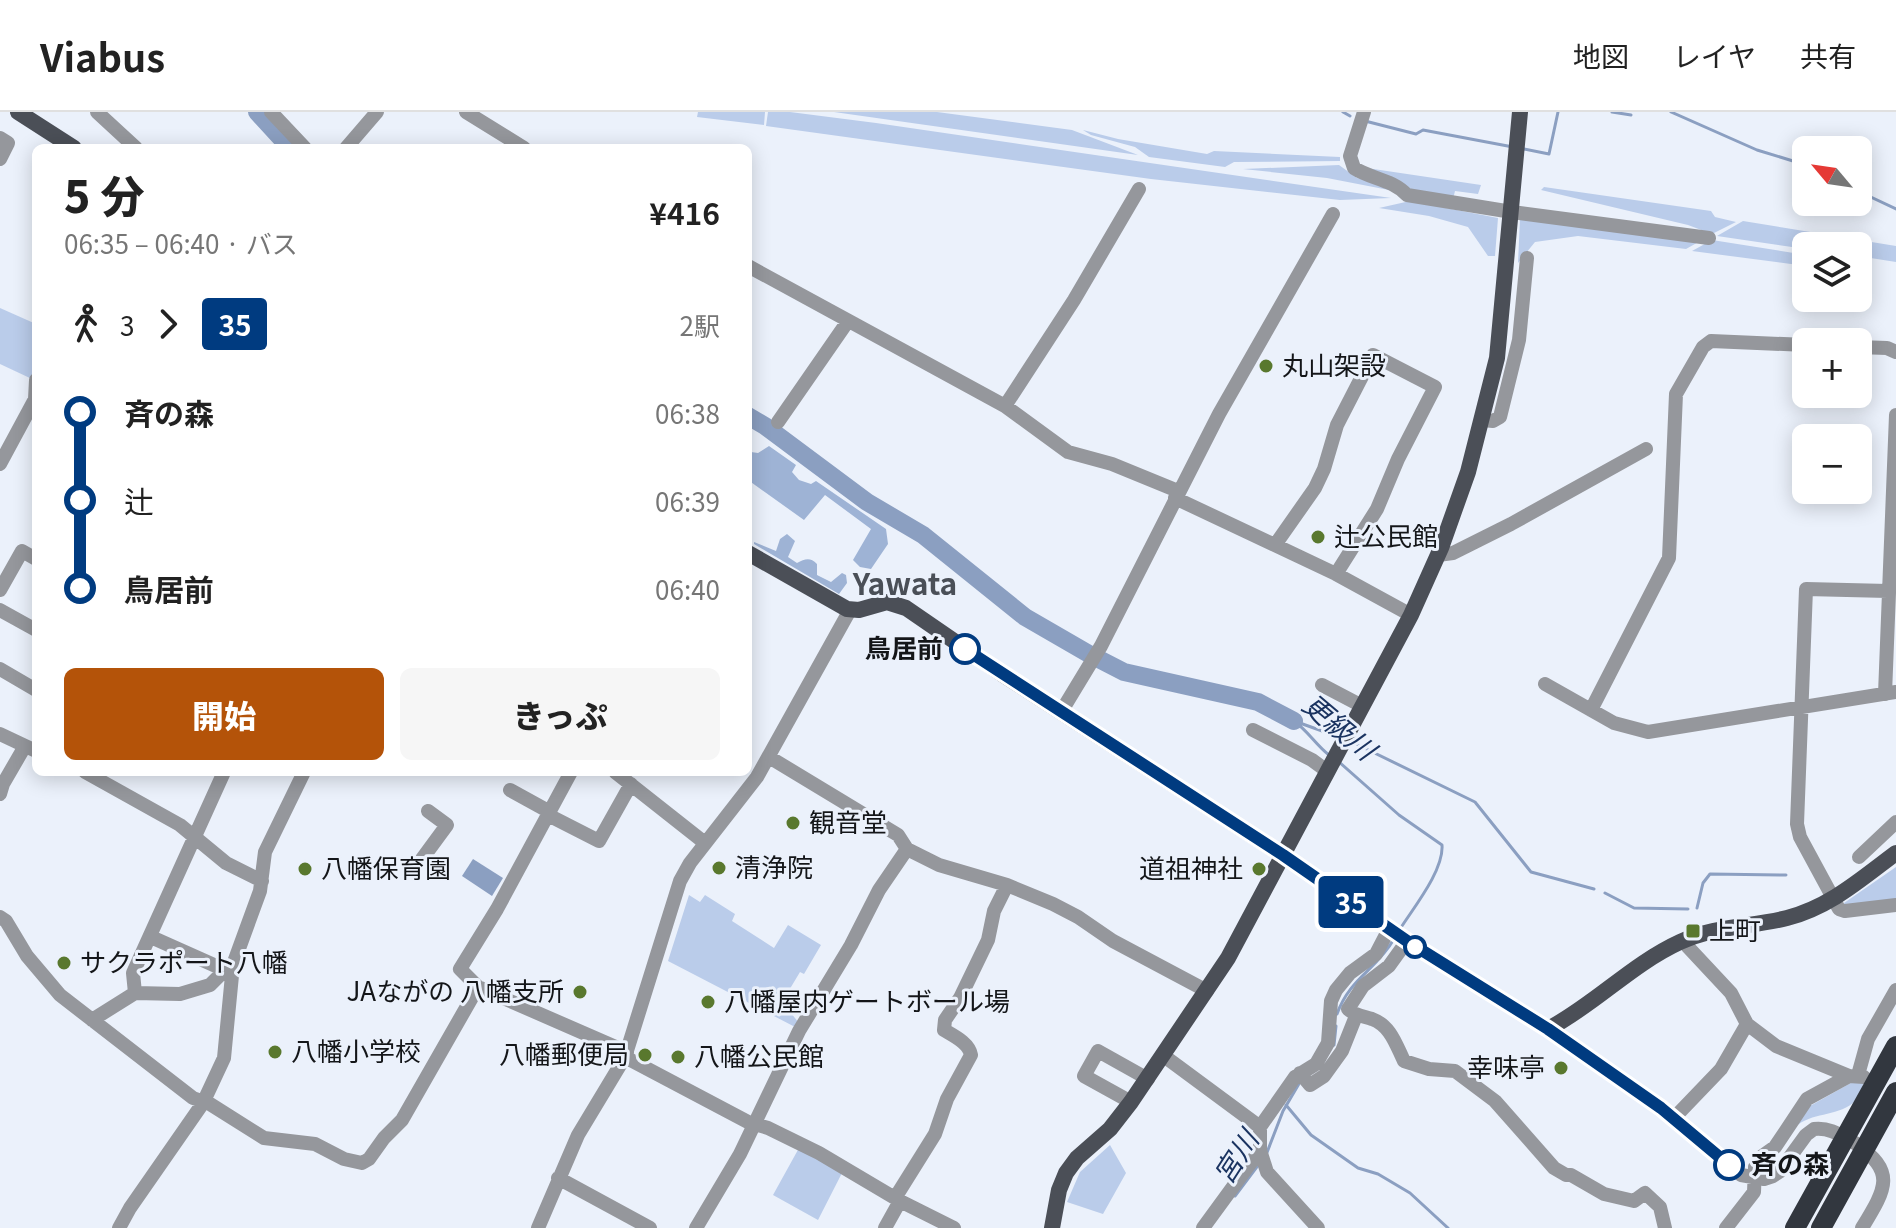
<!DOCTYPE html>
<html lang="ja">
<head>
<meta charset="utf-8">
<style>
  body { margin:0; font-family:Georgia,"Noto Sans JP",serif; background:#f6f6f6; color:#222; height:100vh; display:flex; flex-direction:column; font-size:30px; white-space:nowrap }
  * { box-sizing:border-box; margin:0 }
  p { font-size:26px; color:#767676 }
  .icon { flex:none; width:44px; height:44px; fill:none; stroke:currentColor; stroke-width:2; stroke-linecap:round; stroke-linejoin:round }
  .map { position:relative; flex:1; overflow:hidden }
  .panel { position:absolute; left:32px; top:32px; width:720px; height:632px; display:flex; flex-direction:column; background:#fff; border-radius:12px; box-shadow:0 4px 20px #0003 }
  .panel>* { flex:none }
  .badge { padding:0 16px; border-radius:6px; font-size:28px; line-height:52px }
  .needle { width:52px; rotate:299deg }
  .fabs { position:absolute; left:1792px; top:24px; display:grid; gap:16px }
  .fabs a { display:grid; place-items:center; width:80px; height:80px; border-radius:12px; background:#fff; box-shadow:0 4px 20px #0003; font-size:40px }
  .map>.badge { position:absolute; translate:-50% -50%; box-shadow:0 0 0 4px #fff }
  .legs { display:flex; align-items:center; gap:12px; height:88px; padding:0 32px; font-size:26px }
  .legs p { margin-inline-start:auto }
  .overview { display:flex; align-items:center; justify-content:space-between; height:136px; padding:0 32px }
  h1 { font-size:44px; font-weight:800; line-height:60px }
  .primary-button { display:flex; gap:16px; margin-top:auto; padding:16px 32px }
  .primary-button a { flex:1; height:92px; border-radius:12px; background:#b45309; color:#fff; font-size:32px; font-weight:800; line-height:92px; text-align:center }
  .primary-button a+a { background:#f6f6f6; color:#222 }
  ul { padding:0 32px; list-style:none }
  li { display:flex; align-items:center; gap:28px; height:88px; font-size:30px }
  li i { display:grid; place-items:center; width:12px; height:100%; margin:0 10px; background:currentColor }
  li i::after { content:''; width:20px; height:20px; margin:-10px; border:6px solid; border-radius:50%; background:#fff }
  li p { margin-inline-start:auto }
  li:first-child i { background:linear-gradient(#0000 50%,currentColor 0) }
  li:last-child i { background:linear-gradient(currentColor 50%,#0000 0) }
  header { display:flex; align-items:center; gap:48px; box-sizing:border-box; height:112px; padding:0 40px; background:#fff; border-bottom:2px solid #e0e0e0 }
  header strong { font-size:38px }
  nav { display:flex; gap:44px; margin-inline-start:auto; font-size:28px }
  .map>svg:first-child { display:block }
  .green { fill:#baccea }
  .forest { fill:#9eb3d5 }
  .water { fill:#8b9fc1 }
  .lines { fill:none; stroke-linecap:round; stroke-linejoin:round }
  .stream { stroke:#8b9fc1; stroke-width:3 }
  .river { stroke:#8b9fc1; stroke-width:18 }
  .minor { stroke:#95979c; stroke-width:14 }
  .major { stroke:#4b4f57; stroke-width:16 }
  .highway { stroke:#32373f; stroke-width:20 }
  .line-1-casing { stroke:#fff; stroke-width:18 }
  .line-1 { stroke:#003b80; stroke-width:12 }
  .poi-dot { fill:#59782e; stroke:#ebf1fb; stroke-width:3 }
  .stop-1-dot { fill:#fff; stroke:#003b80; stroke-width:4 }
  .labels { text-anchor:middle; stroke-width:6; stroke-linejoin:round; paint-order:stroke }
  .poi-label { font-size:26px; fill:#141619; stroke:#ebf1fb; text-anchor:start }
  .stop-label { font-size:26px; font-weight:bold; fill:#141619; stroke:#ebf1fb; text-anchor:end }
  .water-label { font-size:28px; font-style:italic; fill:#1b3461; stroke:#ebf1fb }
  .quarter-label { font-size:30px; font-weight:bold; fill:#4a4f57; stroke:#ebf1fb }
</style>
</head>
<body>
<header>
<strong>Viabus</strong>
<nav><a>地図</a><a>レイヤ</a><a>共有</a></nav>
</header>
<div class="map">
<svg width="1896" height="1116" viewBox="0 0 1896 1116">
  <rect width="100%" height="100%" fill="#ebf1fb"/>
  <path class="green" d="M698,0H765L764,13L697,5Z
    M768,0H790L876,11L1391,86L1340,88L1151,67L766,14Z
    M834,0H937L1072,18L1138,43Z
    M1083,18L1118,27L1207,42L1214,39L1340,45V49L1234,50L1225,55L1149,45L1135,35L1091,23Z
    M1339,53L1357,66L1386,72L1394,79L1327,66L1243,57Z
    M1360,55L1481,73L1478,82L1455,79L1453,87L1407,77Z
    M1544,75L1711,99L1715,105L1736,110L1712,122L1688,113L1541,78Z
    M1410,89L1498,106L1495,144H1488L1468,115L1429,104L1379,96Z
    M1520,107L1702,128L1686,137L1578,124L1535,130L1518,151Z
    M1743,109L1896,134V150L1858,144V134H1806V137L1717,124Z
    M1712,128L1806,143V154L1692,139Z
    M0,196L36,212V252L32,267L0,252Z
    M1896,755V788L1844,793V791Z
    M689,783L700,790L705,783L735,802L732,809L774,836L788,813L821,833L804,862L800,860L782,890L799,911L797,916L668,849Z
    M1856,968H1865C1862,975 1858,986 1853,991C1835,1005 1812,1000 1795,1015L1810,994Z
    M1110,1033L1126,1061L1103,1102L1067,1090L1080,1060Z
    M799,1036L843,1059L818,1108L773,1083Z"/>
  <path class="forest" d="M769,334L796,353L792,360L799,368L811,372L816,369L886,417L888,432L871,457L860,455L853,448L871,417L825,383L804,408L748,368V345L751,340L758,341Z
    M787,422L795,429L788,445L797,451C805,447 810,445 817,452V463L831,470L842,461L846,463L847,471L839,482L754,432V430L776,439L780,427Z"/>
  <path class="water" d="M473,747L503,766L492,784L462,764Z"/>
  <g class="lines">
    <path class="stream" d="M1343,0L1350,4
      M1612,0L1631,3
      M1671,0L1757,38L1806,53
      M1365,9L1416,22L1423,18L1513,35
      M1524,37L1549,42L1558,0
      M1858,79L1896,97
      M1294,609C1308,619 1316,633 1329,643
      M1297,610L1339,625
      M1350,629L1475,690L1531,760L1594,777
      M1339,650L1399,703L1442,733C1444,758 1414,795 1400,817
      M1605,781L1634,796L1688,797
      M1697,796L1703,771L1710,762L1786,763
      M1337,902C1350,866 1376,858 1394,827
      M1334,933L1336,914
      M1286,993L1311,1023L1358,1056L1378,1062L1410,1081L1448,1116
      M1266,1043L1283,999L1300,970
      M1235,1084L1259,1052"/>
    <path class="river" d="M257,0L290,36
      M748,304L765,314L867,390L923,423L1025,505L1089,542L1124,560L1258,590L1294,609"/>
    <path class="minor" d="M97,0L136,36
      M271,0L305,36
      M466,0L524,36
      M1364,0L1350,44L1354,56C1371,67 1392,67 1407,83L1512,100L1709,126
      M0,26L8,31L0,47
      M346,36L377,0
      M748,154L1005,294L1068,340L1112,352L1178,379
      M1858,235L1887,236L1896,240
      M1005,294L1074,188L1139,77
      M1483,308L1493,309L1500,305L1519,228L1527,146
      M778,310L848,209
      M0,352L35,287L36,268
      M1175,386L1336,462L1411,503
      M1275,433L1315,376L1324,357L1337,313L1373,243L1435,275L1398,347L1377,397L1336,462
      M1438,443L1453,441L1511,412L1646,337
      M0,478L22,439L36,447
      M1888,479L1806,477L1797,712L1800,725L1839,797L1845,799L1896,793
      M0,498L36,518
      M0,557L36,578
      M1545,572L1614,611L1648,620L1896,580
      M1322,573L1362,594
      M1885,582L1896,303
      M1591,598L1669,446L1676,282L1703,235L1711,229L1806,233
      M1061,600L1101,534L1219,302L1333,102
      M1253,618L1312,648L1327,659
      M0,622L36,639
      M769,645L898,723L907,737L939,753L1007,773L1053,792L1078,805L1113,829L1207,879
      M85,660L180,713L226,751L262,769
      M571,660L497,797L460,857L478,875L627,940
      M615,660L705,731
      M510,678L550,700
      M0,682L3,672L25,634
      M548,703L599,729L631,672
      M1859,745L1896,710
      M422,747L447,713L428,699
      M0,805L6,809L27,844L60,883L193,986L210,992L264,1026L315,1032L344,1047L362,1051L369,1047L384,1026L402,1008L478,875
      M151,825L225,858
      M1685,827L1688,835L1731,881L1747,912L1776,934L1849,964L1864,965
      M1407,829L1389,854L1363,874L1348,897C1356,904 1363,904 1372,907C1391,914 1396,933 1404,949L1429,957L1455,959L1495,989L1554,1056L1566,1063H1571L1604,1082L1634,1089L1645,1081L1660,1095L1665,1116
      M135,881L133,861L224,660
      M92,908L135,881L180,882L210,873L225,858H233
      M1548,917L1661,996L1741,1063L1764,1067L1773,1064L1779,1060L1806,1023L1814,1017C1830,1015 1842,1024 1855,1031C1896,1060 1887,1075 1862,1116
      M1164,944L1260,1015V1038L1267,1060L1318,1116
      M625,945L748,1010L768,1016L819,1041L900,1089L954,1116
      M1300,961L1310,973L1324,964L1342,939L1356,904
      M1858,963L1868,927L1896,878
      M1131,990L1084,964L1098,939L1148,967
      M1674,1006L1721,957L1747,912
      M1260,1015L1295,965L1316,952L1328,931L1331,889L1336,878L1350,861L1376,842L1389,817
      M558,1066L650,1116
      M895,1086L935,1022L947,987L971,943C969,931 954,924 944,918L945,908L960,886L988,828L994,799L1007,773
      M119,1116L130,1096L203,991L224,946L233,853L260,779L265,740L304,660
      M538,1116L578,1023L625,945L680,769L690,751L757,665L850,498
      M696,1116L740,1042L799,919L851,833L879,778L907,737
      M885,1116L900,1089
      M1203,1116L1260,1038
      M1726,1116L1754,1080L1755,1055L1761,1045L1775,1035L1807,987L1849,964"/>
    <path class="major" d="M18,0L74,36
      M748,441L847,497L859,498L887,490L906,496L1002,562L1295,751L1407,829L1548,917C1594,893 1632,852 1680,830C1714,814 1751,815 1787,806C1830,795 1861,767 1896,741
      M1052,1116L1059,1078L1066,1061L1077,1046L1110,1017L1131,990L1228,846L1411,503L1441,436L1468,360L1497,246L1520,0"/>
    <path class="highway" d="M1795,1116L1896,934
      M1821,1116L1896,980"/>
  </g>
  <g class="lines">
    <g class="line-1-casing">
      <path id="line-1" d="M965,537L1283,743L1407,829L1548,917L1661,996L1729,1053"/>
    </g>
    <use href="#line-1" class="line-1"/>
  </g>
  <g class="poi-dot">
    <circle cx="1266" cy="254" r="8"/>
    <circle cx="1318" cy="425" r="8"/>
    <circle cx="793" cy="711" r="8"/>
    <circle cx="719" cy="756" r="8"/>
    <circle cx="305" cy="757" r="8"/>
    <circle cx="1259" cy="757" r="8"/>
    <rect x="1685" y="811" width="16" height="16" rx="4"/>
    <circle cx="64" cy="851" r="8"/>
    <circle cx="580" cy="880" r="8"/>
    <circle cx="708" cy="890" r="8"/>
    <circle cx="275" cy="940" r="8"/>
    <circle cx="645" cy="943" r="8"/>
    <circle cx="678" cy="945" r="8"/>
    <circle cx="1561" cy="956" r="8"/>
  </g>
  <g class="stop-1-dot">
    <circle cx="965" cy="537" r="14"/>
    <circle cx="1415" cy="835" r="10"/>
    <circle cx="1729" cy="1053" r="14"/>
  </g>
  <g class="labels">
    <g class="poi-label">
      <text x="1282" y="263">丸山架設</text>
      <text x="1334" y="434">辻公民館</text>
      <text x="809" y="720">観音堂</text>
      <text x="735" y="765">清浄院</text>
      <text x="321" y="766">八幡保育園</text>
      <text x="1243" y="766" text-anchor="end">道祖神社</text>
      <text x="1709" y="828">上町</text>
      <text x="80" y="860">サクラポート八幡</text>
      <text x="564" y="889" text-anchor="end">JAながの 八幡支所</text>
      <text x="724" y="899">八幡屋内ゲートボール場</text>
      <text x="291" y="949">八幡小学校</text>
      <text x="629" y="952" text-anchor="end">八幡郵便局</text>
      <text x="694" y="954">八幡公民館</text>
      <text x="1545" y="965" text-anchor="end">幸味亭</text>
    </g>
    <g class="stop-label">
      <text x="943" y="546">鳥居前</text>
      <text x="1751" y="1062" text-anchor="start">斉の森</text>
    </g>
    <g class="water-label">
      <text transform="translate(1339 615) rotate(40)" y="10">更級川</text>
      <text transform="translate(1236 1045) rotate(-57)" y="10">宮川</text>
    </g>
    <g class="quarter-label">
      <text x="905" y="483">Yawata</text>
    </g>
  </g>
</svg>
<div class="fabs">
<a><svg class="needle" viewBox="-14 -14 28 28"><path d="M0-13l5 13h-10z" fill="#e53935"/><path d="M0 13l5-13h-10z" fill="#767676"/></svg></a>
<a><svg class="icon" aria-label="layers" viewBox="0 0 24 24"><path d="M12 4l9 5-9 5-9-5zM3 14l9 5 9-5"/></svg></a>
<a>+</a>
<a>−</a>
</div>
<b class="badge" style="left:1351px;top:790px;background:#003b80;color:#fff">35</b>
<section class="panel">
<div class="overview"><div><h1>5 分</h1><p>06:35 – 06:40 · バス</p></div><b>¥416</b></div>
<div class="legs"><svg class="icon" aria-label="walk" viewBox="0 0 24 24"><circle cx="13" cy="4" r="2"/><path d="M13 8l-2 6 4 7M11 14l-3 7M7 12l3-4h3l4 4"/></svg>3<svg class="icon" aria-label="forward" viewBox="0 0 24 24"><path d="M9 5l7 7-7 7"/></svg><b class="badge" style="background:#003b80;color:#fff">35</b><p>2駅</p></div>
<ul>
<li><i style="color:#003b80"></i><b>斉の森</b><p>06:38</p></li>
<li><i style="color:#003b80"></i><span>辻</span><p>06:39</p></li>
<li><i style="color:#003b80"></i><b>鳥居前</b><p>06:40</p></li>
</ul>
<div class="primary-button"><a>開始</a><a>きっぷ</a></div>
</section>
</div>
</body>
</html>
